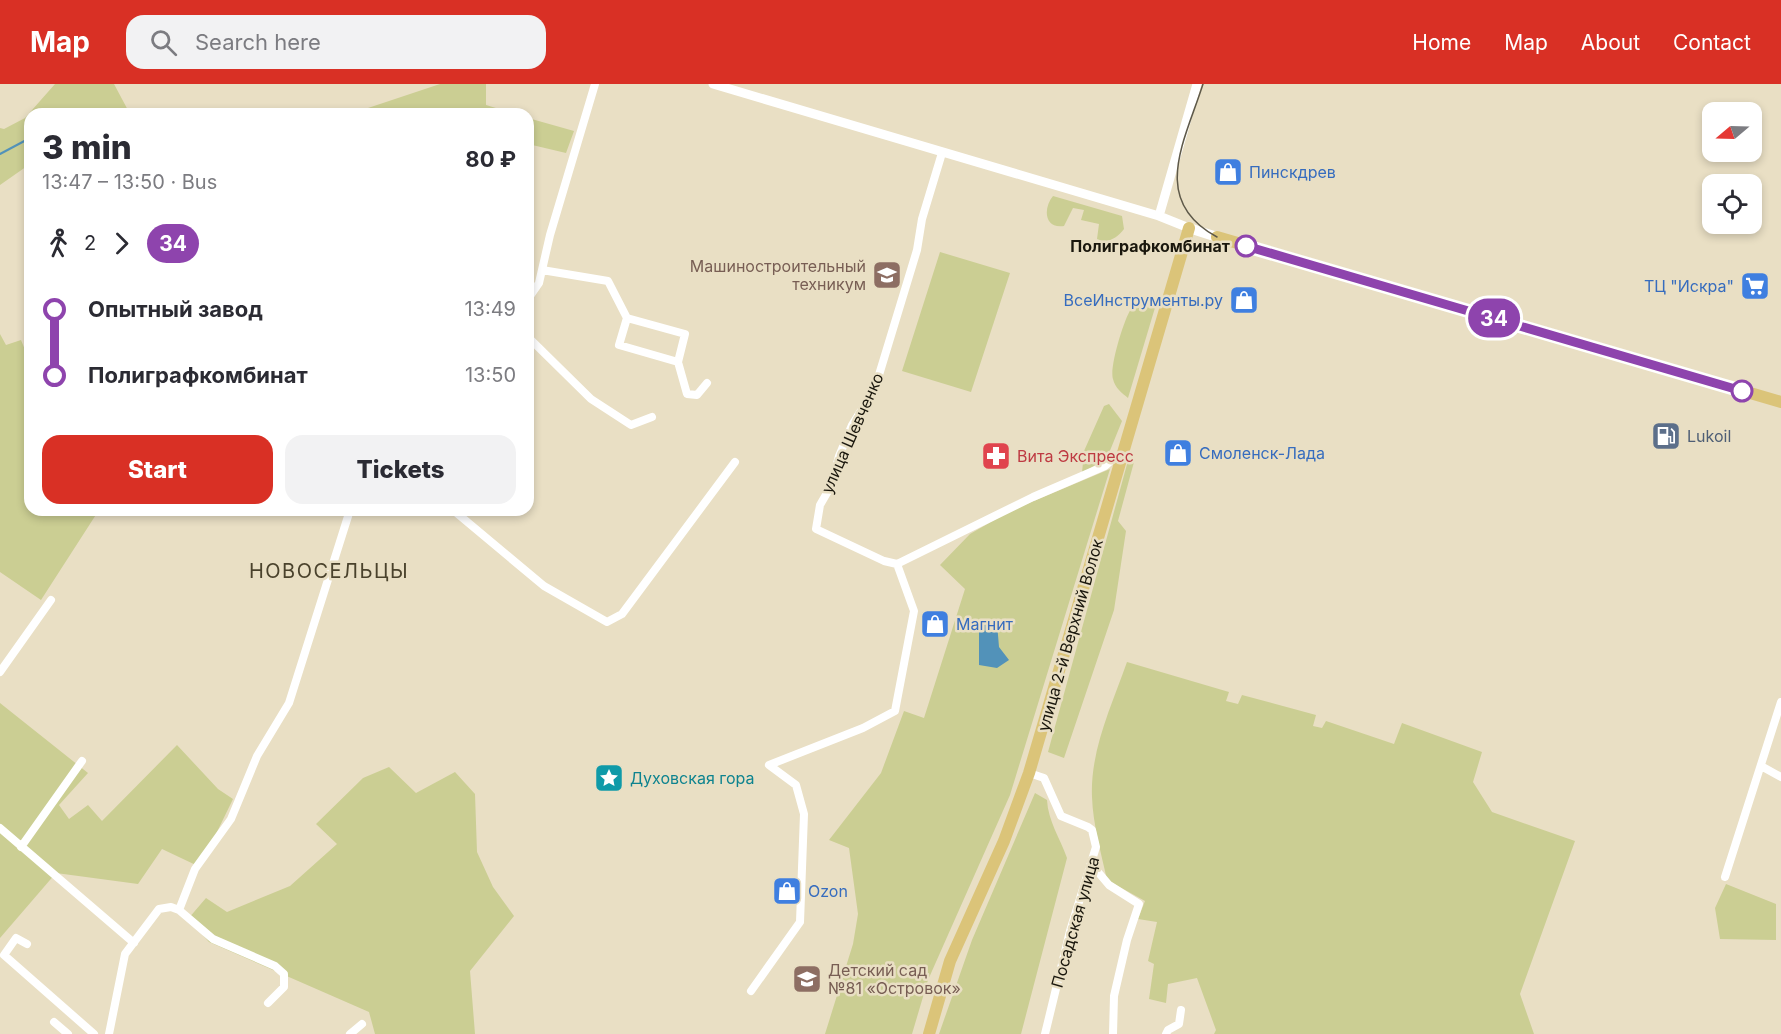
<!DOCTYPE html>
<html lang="en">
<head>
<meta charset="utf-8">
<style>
  body { margin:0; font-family:Inter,sans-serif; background:#f2f2f3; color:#2b2b33; height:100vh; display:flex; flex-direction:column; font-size:22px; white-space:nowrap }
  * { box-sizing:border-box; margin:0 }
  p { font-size:20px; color:#7c7c81 }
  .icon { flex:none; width:33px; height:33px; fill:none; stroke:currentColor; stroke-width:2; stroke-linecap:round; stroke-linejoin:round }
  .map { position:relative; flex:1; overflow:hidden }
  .details { position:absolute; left:24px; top:24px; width:510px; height:408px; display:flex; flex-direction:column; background:#fff; border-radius:18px; box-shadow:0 3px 9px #0003 }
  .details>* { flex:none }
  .badge { padding:0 12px; border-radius:20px; font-size:21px; line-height:39px }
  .needle { width:39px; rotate:251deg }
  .controls { position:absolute; left:1702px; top:18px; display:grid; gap:12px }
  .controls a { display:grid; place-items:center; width:60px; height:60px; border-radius:12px; background:#fff; box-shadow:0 3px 9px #0003; font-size:30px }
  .map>.badge { position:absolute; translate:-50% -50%; box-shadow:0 0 0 3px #fff }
  .legs { display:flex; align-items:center; gap:9px; height:66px; padding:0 18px; font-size:20px }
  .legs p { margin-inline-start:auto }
  .headline { display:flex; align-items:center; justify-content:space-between; height:102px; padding:0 18px }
  h1 { font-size:33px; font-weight:800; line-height:45px }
  .action { display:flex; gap:12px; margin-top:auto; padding:12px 18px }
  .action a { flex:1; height:69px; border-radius:18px; background:#d93025; color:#fff; font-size:24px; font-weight:800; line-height:69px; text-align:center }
  .action a+a { background:#f2f2f3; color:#2b2b33 }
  ul { padding:0 18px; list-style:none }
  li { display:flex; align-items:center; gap:21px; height:66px; font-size:22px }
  li i { display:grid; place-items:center; width:9px; height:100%; margin:0 8px; background:currentColor }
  li i::after { content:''; width:15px; height:15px; margin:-8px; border:4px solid; border-radius:50%; background:#fff }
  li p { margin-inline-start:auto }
  li:first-child i { background:linear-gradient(#0000 50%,currentColor 0) }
  li:last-child i { background:linear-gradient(currentColor 50%,#0000 0) }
  header { display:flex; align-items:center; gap:36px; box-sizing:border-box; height:84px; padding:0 30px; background:#d93025; color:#fff }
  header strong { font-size:28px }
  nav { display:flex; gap:33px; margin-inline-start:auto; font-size:21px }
  .search { width:420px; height:54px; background:#f2f2f3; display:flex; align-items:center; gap:15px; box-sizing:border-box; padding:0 21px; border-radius:18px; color:#7c7c81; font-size:22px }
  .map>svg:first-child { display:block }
  .green { fill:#cbce93 }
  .water { fill:#5292b9 }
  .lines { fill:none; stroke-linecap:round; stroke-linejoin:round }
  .stream { stroke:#5292b9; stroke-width:2 }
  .minor { stroke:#fff; stroke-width:8 }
  .tertiary { stroke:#fff; stroke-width:9 }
  .secondary { stroke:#fff; stroke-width:10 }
  .primary { stroke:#dbc479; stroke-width:12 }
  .tram { stroke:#5e5949; stroke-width:1.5 }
  .line-1-casing { stroke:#fff; stroke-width:14 }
  .line-1 { stroke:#8e44ad; stroke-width:9 }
  .stop-1-dot { fill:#fff; stroke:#8e44ad; stroke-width:3 }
  .labels { text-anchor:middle; stroke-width:5; stroke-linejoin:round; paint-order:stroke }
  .shop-label { font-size:16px; fill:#366cbe; stroke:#e9dfc4; text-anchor:start }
  .stop-label { font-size:16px; font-weight:bold; fill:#1a170d; stroke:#e9dfc4; text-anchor:end }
  .education-label { font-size:16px; fill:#785e54; stroke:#e9dfc4; text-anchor:end }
  .street-label { font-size:16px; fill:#1a170d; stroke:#e9dfc4 }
  .service-label { font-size:16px; fill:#4e5e75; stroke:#e9dfc4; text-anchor:start }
  .health-label { font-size:16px; fill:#be3a42; stroke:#e9dfc4; text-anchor:start }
  .culture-label { font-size:16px; fill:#0d838f; stroke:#e9dfc4; text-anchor:start }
  .quarter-label { font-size:20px; letter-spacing:1.5px; fill:#4a422c; stroke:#e9dfc4 }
</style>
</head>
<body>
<header>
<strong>Map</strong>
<div class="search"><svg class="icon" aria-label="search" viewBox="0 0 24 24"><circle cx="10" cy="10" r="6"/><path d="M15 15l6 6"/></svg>Search here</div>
<nav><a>Home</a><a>Map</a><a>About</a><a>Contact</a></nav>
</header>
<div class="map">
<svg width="1781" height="950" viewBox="0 0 1781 950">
  <rect width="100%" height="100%" fill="#e9dfc4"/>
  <path class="green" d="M55,0H114L130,30H30V80L0,101V44L4,45L25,34Z
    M440,0H486V21L516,30H350Z
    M528,34L574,47L566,69L528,60Z
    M1053,112L1122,132L1124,145C1117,154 1108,160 1097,155L1099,140L1081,136L1084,126L1073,124L1064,142C1044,145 1043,124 1053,112Z
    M940,168L1010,189L971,308L902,287Z
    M1156,215L1157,217L1128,314C1122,309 1115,304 1113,295C1109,284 1124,235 1131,225Z
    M0,250L6,261L21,256L30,278V426H99L41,516L0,488Z
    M1109,320L1122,337L1107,374L1082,389L1084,367L1104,322Z
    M1129,373L1134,378L1118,437L1126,447L1114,526L1064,674L1048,668Z
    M1110,385L1010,711L928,896L912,950H825L853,860L858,830L849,764L829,756L881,689L904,627L924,634L965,505L940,481L970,450L1010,427Z
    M1127,578L1229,608L1226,617L1238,620L1242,611L1316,631L1313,642L1322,644L1326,637L1394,660L1402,639L1482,668L1473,698L1492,728L1575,757L1520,910L1534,950H1214L1216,946L1197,894L1168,900L1166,919L1149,915L1154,880L1148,877L1157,838L1138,835L1145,817L1107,796C1101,768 1093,741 1092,713C1090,666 1112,621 1127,578Z
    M0,619L88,689L59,721L69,735L88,721L102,737L177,661L218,705L233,715L200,783L162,765L138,800L56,789L0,854Z
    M389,683L416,709L455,688L475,710L477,768L493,803L514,832L470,887L475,950H375L369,928L209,858L188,835L206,814L227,828L290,802L337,760L316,740L363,694Z
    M1035,709L1047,716C1048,737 1060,754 1067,774L1021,950H939L972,856Z
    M1726,800L1776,820V856L1720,855L1715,824Z"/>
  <path class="water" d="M997,539L999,563L1009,576L997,584L979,581V545L985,540Z"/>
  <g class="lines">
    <path class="stream" d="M0,70L30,54"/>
    <path class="minor" d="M542,186L608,197L627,234L619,261L678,278L687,310L697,311L707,299
      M528,215L539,199L550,151L595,0
      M627,234L685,250L678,278
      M528,253L591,315L631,341L652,333
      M453,426L544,502L607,538L622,530L735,378
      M897,480L884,477L816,445L820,421L831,402L839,372L852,341L875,304L917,166L922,135L942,69
      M897,480L1033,413L1105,382L1113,375L1122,374
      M0,588L51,516
      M1761,682L1781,693
      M1029,689L1044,694L1061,732L1088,743L1092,746L1096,763L1070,847L1045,950
      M0,744L134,859
      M21,763L82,677
      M1091,784L1098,788L1109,801L1139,820L1127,856L1114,912L1113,950
      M1725,793L1781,618
      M179,826L195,785L231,735L257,672L289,619L350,426
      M27,860L16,854L4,871L94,950
      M751,907L800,838L804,730L796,701L769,681L863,644L895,627L914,527L897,480
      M54,938L68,950
      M109,950L125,870L159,825L171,823L179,826L213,855L275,882L284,890V903L268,919
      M350,950L362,940
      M1166,950L1168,946L1179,940L1181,926"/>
    <path class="tertiary" d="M713,0L1159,132L1189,144
      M1159,132L1197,0"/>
    <path class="secondary" d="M1189,144L1217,153"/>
    <path class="primary" d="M1217,153L1781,318
      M929,950L950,877L1004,757L1029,689L1189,144"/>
    <path class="tram" d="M1203,0C1185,57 1149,116 1217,153"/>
  </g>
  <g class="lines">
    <g class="line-1-casing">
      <path id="line-1" d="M1246,162L1742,307"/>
    </g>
    <use href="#line-1" class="line-1"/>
  </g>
  <defs>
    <g id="shop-square" transform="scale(1.5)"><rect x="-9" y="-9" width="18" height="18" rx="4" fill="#3f7fe0" stroke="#e9dfc4"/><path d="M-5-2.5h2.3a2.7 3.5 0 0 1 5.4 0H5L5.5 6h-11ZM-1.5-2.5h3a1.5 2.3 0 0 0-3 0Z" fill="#fff"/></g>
    <g id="university-square" transform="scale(1.5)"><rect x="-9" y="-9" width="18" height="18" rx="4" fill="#8d6e63" stroke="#e9dfc4"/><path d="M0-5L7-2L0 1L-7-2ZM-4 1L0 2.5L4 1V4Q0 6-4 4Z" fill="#fff"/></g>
    <g id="supermarket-square" transform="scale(1.5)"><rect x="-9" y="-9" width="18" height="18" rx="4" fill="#3f7fe0" stroke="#e9dfc4"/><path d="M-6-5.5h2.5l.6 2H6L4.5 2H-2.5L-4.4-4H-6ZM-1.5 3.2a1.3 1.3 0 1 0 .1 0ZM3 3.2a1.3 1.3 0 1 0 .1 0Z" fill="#fff"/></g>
    <g id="fuel-square" transform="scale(1.5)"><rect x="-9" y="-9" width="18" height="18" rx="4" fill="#5c6f8a" stroke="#e9dfc4"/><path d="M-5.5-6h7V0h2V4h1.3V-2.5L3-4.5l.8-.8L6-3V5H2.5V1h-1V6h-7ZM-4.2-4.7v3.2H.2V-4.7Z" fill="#fff"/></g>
    <g id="pharmacy-square" transform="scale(1.5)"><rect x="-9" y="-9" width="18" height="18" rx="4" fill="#e0444e" stroke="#e9dfc4"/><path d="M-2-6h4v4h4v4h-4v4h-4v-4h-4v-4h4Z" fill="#fff"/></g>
    <g id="sight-square" transform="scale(1.5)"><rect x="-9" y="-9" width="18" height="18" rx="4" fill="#0f9aa8" stroke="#e9dfc4"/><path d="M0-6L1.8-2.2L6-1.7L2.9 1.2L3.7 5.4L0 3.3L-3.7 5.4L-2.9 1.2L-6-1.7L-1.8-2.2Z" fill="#fff"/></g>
    <g id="school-square" transform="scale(1.5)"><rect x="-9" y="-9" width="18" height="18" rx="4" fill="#8d6e63" stroke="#e9dfc4"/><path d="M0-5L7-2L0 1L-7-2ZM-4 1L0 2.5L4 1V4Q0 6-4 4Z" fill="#fff"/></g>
  </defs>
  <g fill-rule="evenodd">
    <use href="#shop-square" x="1228" y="88"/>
    <use href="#university-square" x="887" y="191"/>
    <use href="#supermarket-square" x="1755" y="202"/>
    <use href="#shop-square" x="1244" y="216"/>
    <use href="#fuel-square" x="1666" y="352"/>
    <use href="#shop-square" x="1178" y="369"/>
    <use href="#pharmacy-square" x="996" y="372"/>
    <use href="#shop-square" x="935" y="540"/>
    <use href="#sight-square" x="609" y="694"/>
    <use href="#shop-square" x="787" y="807"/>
    <use href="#school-square" x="807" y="895"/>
  </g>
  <g class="stop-1-dot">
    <circle cx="1246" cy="162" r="10"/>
    <circle cx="1742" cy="307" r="10"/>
  </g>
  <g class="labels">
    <g class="shop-label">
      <text x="1249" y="94">Пинскдрев</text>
      <text x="1734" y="208" text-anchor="end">ТЦ "Искра"</text>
      <text x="1223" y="222" text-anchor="end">ВсеИнструменты.ру</text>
      <text x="1199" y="375">Смоленск-Лада</text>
      <text x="956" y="546">Магнит</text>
      <text x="808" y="813">Ozon</text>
    </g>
    <g class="stop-label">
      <text x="1230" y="168">Полиграфкомбинат</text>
    </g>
    <g class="education-label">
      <text x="866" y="188">Машиностроительный<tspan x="866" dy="18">техникум</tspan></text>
      <text x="828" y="892" text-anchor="start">Детский сад<tspan x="828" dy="18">№81 «Островок»</tspan></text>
    </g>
    <g class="street-label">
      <text transform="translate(852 349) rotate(-66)" y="6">улица Шевченко</text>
      <text transform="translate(1070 551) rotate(-74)" y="6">улица 2-й Верхний Волок</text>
      <text transform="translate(1075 838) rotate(-74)" y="6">Посадская улица</text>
    </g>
    <g class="service-label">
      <text x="1687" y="358">Lukoil</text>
    </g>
    <g class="health-label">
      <text x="1017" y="378">Вита Экспресс</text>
    </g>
    <g class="culture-label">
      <text x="630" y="700">Духовская гора</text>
    </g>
    <g class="quarter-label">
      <text x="329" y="494">НОВОСЕЛЬЦЫ</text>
    </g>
  </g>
</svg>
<div class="controls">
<a><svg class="needle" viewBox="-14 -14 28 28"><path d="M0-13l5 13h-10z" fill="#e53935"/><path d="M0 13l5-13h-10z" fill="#7c7c81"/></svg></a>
<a><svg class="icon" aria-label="locate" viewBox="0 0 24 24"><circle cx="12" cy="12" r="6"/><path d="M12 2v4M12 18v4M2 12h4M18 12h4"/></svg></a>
</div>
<b class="badge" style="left:1494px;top:234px;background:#8e44ad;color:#fff">34</b>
<section class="details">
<div class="headline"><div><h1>3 min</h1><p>13:47 – 13:50 · Bus</p></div><b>80 ₽</b></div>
<div class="legs"><svg class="icon" aria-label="walk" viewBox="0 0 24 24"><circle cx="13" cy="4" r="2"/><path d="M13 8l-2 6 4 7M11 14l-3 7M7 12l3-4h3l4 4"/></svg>2<svg class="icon" aria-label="forward" viewBox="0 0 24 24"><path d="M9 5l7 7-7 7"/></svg><b class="badge" style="background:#8e44ad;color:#fff">34</b></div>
<ul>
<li><i style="color:#8e44ad"></i><b>Опытный завод</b><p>13:49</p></li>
<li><i style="color:#8e44ad"></i><b>Полиграфкомбинат</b><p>13:50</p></li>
</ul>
<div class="action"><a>Start</a><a>Tickets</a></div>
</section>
</div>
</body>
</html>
